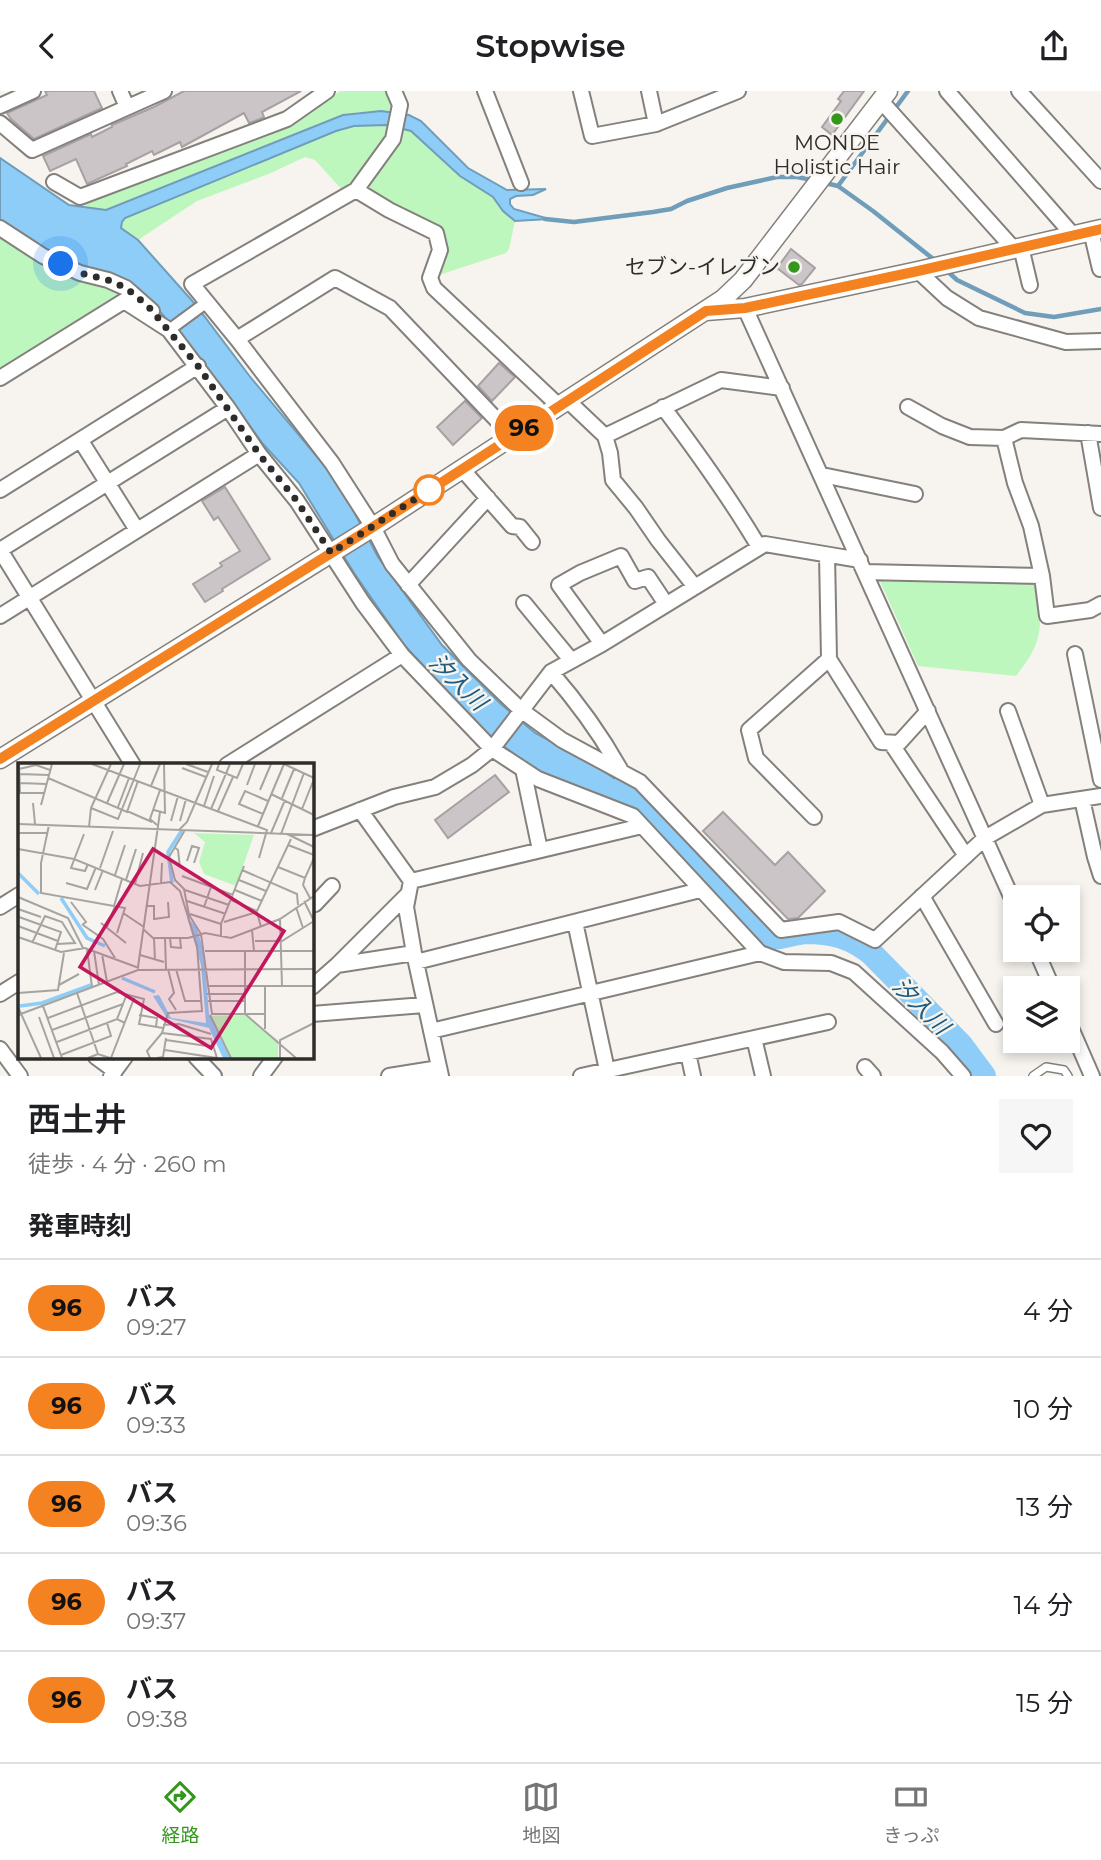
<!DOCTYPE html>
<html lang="ja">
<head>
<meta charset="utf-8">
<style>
  body { margin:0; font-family:Montserrat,"Noto Sans JP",sans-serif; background:#f6f6f6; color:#202124; height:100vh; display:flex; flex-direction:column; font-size:26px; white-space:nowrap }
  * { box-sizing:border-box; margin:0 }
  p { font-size:23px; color:#757577 }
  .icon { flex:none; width:38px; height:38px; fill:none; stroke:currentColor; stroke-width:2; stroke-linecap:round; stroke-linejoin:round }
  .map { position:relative; height:985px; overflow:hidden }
  .side { display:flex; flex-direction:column; background:#fff; flex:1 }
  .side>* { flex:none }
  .badge { padding:0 14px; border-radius:23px; font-size:24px; line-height:46px }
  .controls { position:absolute; left:1003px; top:794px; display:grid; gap:14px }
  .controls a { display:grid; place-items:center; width:77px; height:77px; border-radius:0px; background:#fff; box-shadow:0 4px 10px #0003; font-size:35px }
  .you { position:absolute; width:35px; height:35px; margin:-18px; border:5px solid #fff; border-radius:50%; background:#1a73e8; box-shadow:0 0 0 10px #1a73e833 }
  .map>.badge { position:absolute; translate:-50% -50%; box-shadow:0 0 0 4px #fff }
  h2 { padding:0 28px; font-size:26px; line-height:63px }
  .round { display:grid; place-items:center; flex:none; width:74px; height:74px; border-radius:0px; background:#f6f6f6 }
  .summary { display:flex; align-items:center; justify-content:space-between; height:119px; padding:0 28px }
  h1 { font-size:33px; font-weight:600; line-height:52px }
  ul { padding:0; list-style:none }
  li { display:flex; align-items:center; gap:21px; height:98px; padding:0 28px; border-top:2px solid #e0e0e0 }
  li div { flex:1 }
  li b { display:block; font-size:26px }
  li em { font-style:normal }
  li .badge { min-width:77px; font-weight:700; text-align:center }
  header { display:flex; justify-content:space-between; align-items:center; height:91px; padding:0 28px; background:#fff; font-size:32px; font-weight:600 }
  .dock { display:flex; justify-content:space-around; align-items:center; height:98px; border-top:2px solid #e0e0e0; background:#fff; font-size:19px; color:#757577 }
  .dock a { display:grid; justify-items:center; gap:4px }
  .dock .selected { color:#32971b }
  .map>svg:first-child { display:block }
  .green { fill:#bef7be }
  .water { fill:#8dcdf8; stroke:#709dba; stroke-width:2 }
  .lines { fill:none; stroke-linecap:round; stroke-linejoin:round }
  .stream { stroke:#709dba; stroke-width:4.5 }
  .river { stroke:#8dcdf8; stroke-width:24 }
  .building { fill:#cbc5c8; stroke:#a7a1a4; stroke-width:2 }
  .service-casing { stroke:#84817d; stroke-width:10 }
  .pedestrian-casing { stroke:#84817d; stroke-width:14 }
  .minor-casing { stroke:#84817d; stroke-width:18 }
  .tertiary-casing { stroke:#84817d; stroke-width:21 }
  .service { stroke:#fff; stroke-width:7 }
  .pedestrian { stroke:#fff; stroke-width:10 }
  .minor { stroke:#fff; stroke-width:14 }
  .tertiary { stroke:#fff; stroke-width:18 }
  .line-casing { stroke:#fff; stroke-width:16 }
  .line { stroke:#f58220; stroke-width:10 }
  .walk { stroke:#2d2c2a; stroke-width:7; stroke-dasharray:0 12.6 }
  .poi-dot { fill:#32971b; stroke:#f7f4ef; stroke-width:2.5 }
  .stop-dot { fill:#fff; stroke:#f58220; stroke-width:3.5 }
  .labels { text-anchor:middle; stroke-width:5; stroke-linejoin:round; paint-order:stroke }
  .poi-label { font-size:21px; fill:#2d2c2a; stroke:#f7f4ef }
  .water-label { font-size:23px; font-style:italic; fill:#1e5b7f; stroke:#f7f4ef }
  .inset-river { fill:none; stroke:#8dcdf8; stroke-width:3.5 }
  .inset-road { fill:none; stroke:#a6a4a0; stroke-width:2 }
  .view { fill:#c2185b; fill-opacity:0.15; stroke:#c2185b; stroke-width:3.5 }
  .inset-edge { fill:none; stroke:#2d2c2a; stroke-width:3.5 }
</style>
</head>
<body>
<header><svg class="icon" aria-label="back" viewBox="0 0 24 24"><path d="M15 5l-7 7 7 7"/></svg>Stopwise<svg class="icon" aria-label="share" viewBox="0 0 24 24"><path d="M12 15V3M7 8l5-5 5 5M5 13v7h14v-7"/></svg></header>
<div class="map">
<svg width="1101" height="985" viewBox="0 0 1101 985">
  <rect width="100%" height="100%" fill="#f7f4ef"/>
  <path class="green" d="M340,0H386L391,11L390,21H361L343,24L106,119L88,118L84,113L109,101L292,33Z
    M387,34L385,52L344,101L315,69L305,66L271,82L197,110L138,149L121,137L122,131L125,127L336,40L354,35Z
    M405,38L411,40L429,55L460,85L493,106L503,120L515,130L509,158L506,162L436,185L441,141L368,99L367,93Z
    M0,142L124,199L0,277Z
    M879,488L1032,490L1035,493C1043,536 1044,550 1016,585L918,575Z"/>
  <path class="water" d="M381,20L409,24L421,30L468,77L507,99L546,98L533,104L516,105L510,108V113L514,118L549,128L515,130L503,120L493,106L460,85L411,40L387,34L354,35L336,40L125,127L122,131L121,137L138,149L195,213L251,287L330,381L352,417L378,466L442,554L502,614L535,642L597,675L637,704L671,759L631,717L536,679L488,644L404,554L354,482L299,392L263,353L220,294L163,224L139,198L115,185L106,184L51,164L0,132V67L69,114L106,119L343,24Z"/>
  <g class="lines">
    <path class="stream" d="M825,92L838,95L873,120L937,171
      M838,95L908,0
      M545,128L574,131L653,121L671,118L687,110L727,97L777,86H797L813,89
      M946,179L957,189L1025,222L1054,226L1101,218"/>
    <path class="river" d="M619,699L649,720L753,837C757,840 763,844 767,845C780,849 793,842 805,841C832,841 851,846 872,863L961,954L984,985"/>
  </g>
  <path class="building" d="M45,0H94L102,17L34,48L11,28L7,22L47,4Z
    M184,0H301L262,21L264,26L260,28L249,32L244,22L182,56L180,51L154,64L152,60L126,73L127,75L87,93L76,68L50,80L43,65L91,43L92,46L112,36V34L154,16Z
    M844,0H864L832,44L822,36L841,10L838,8Z
    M791,158L815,177L802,193L799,194L777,177Z
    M499,272L515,286L492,310L478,295Z
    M465,310L482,327L453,354L437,336Z
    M225,396L270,468L222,498L223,500L205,511L193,493L222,475L220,472L240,460L218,426L214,429L202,410Z
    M495,684L509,701L448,747L435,729Z
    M723,721L775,774L788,761L825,800L798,827L788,828L703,740Z"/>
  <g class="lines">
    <g class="service-casing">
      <path id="service" d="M1033,985L1046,976L1064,979L1068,985"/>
    </g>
    <g class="pedestrian-casing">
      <path id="pedestrian" d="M169,239L207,211"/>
    </g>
    <g class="minor-casing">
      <path id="minor" d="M120,0L127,16
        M394,0L400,14L393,48L356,99L192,193L237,248L332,372L373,436L392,473L469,569L521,619L562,649L640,691L781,839L839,831L875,849L985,747L1042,714L1101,705
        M485,0L521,92
        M581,0L592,45L656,33L738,0
        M649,0L656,33
        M947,0L1073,144
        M1019,0L1101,90
        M881,10L1014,158
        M0,15L33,0
        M0,32L32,59L164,0
        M54,91L80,106L287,28L327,0
        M356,99L389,119L436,142L440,159L430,187L434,197L559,315
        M0,137L43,165L80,182L108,189L126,197L152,220
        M1091,140L1100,178
        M1021,156L1030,194
        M918,180L947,207L979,227L1066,251L1101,250
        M745,217L1015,814
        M237,248L335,187L390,217L512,345
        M0,287L124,210L169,239L228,317L259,363L297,410L363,512L402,564L492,658L538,688L633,725L760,862L784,871L831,872L854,881L942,961L963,985
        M567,309L605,345L610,362L613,389L636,417L658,449L695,496
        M663,316C697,361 730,407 759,456
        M908,316L942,335L970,346L1004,347L1021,339L1101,343
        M1088,342L1101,417
        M605,345L721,289L782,297
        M1004,347L1015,392L1031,435L1042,485L1047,525L1090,519L1101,513
        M81,350L137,439
        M462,378L512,435L520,436L532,451
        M822,384L915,403
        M0,399L198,275
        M0,459L228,317
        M0,459L133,674
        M827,464L829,568
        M865,481L1042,485
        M408,494L488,407
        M524,512L571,569
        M0,525L259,363
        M602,553L559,494L580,482L621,465L635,490L648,486L666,513
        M1075,563L1101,689
        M551,581C577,611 601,644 620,678
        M1008,620L1042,714
        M891,652L966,765
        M227,674L402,564
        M523,678L540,759
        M1082,708L1095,766L1101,785
        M360,719L411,790L406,816L414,862L441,985
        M814,726L756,667L749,639L829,568L881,651L899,652L928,620
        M312,738L394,706L435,696L472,674L492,658L551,581L602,553L765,453L860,469
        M411,790L642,735
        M922,805L996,933
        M312,814L315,813L332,795
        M0,816L19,804
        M575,831L607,979
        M1036,859L1053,898
        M416,871L700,799
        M337,874L414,862
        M312,896L337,874L407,804
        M0,903L19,891
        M312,923L424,914
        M1068,930L1092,985
        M431,940L760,862
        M754,947L763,985
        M0,958L20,985
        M688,962L693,985
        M96,966L115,980
        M196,966L214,985
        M865,976L873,985
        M111,985L125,966
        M261,985L275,966
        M389,985L439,977
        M581,985L828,931"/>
    </g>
    <g class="tertiary-casing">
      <path id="tertiary" d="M706,220L745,217L918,180L1101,138
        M0,668L373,436L723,208L743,189L888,0"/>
    </g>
    <use href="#service" class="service"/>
    <use href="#pedestrian" class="pedestrian"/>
    <use href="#minor" class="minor"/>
    <use href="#tertiary" class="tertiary"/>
  </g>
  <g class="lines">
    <g class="line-casing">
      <path id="line" d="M0,668L373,436L706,220L745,217L918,180L1101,138"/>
    </g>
    <use href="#line" class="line"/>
    <path class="walk" d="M61,173L80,182L108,189L126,197L148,215L198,275L259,363L297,410L331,462L440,392L429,399"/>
  </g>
  <g class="poi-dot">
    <circle cx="837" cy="28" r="7"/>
    <circle cx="794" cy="176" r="7"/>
  </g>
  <circle class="stop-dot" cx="429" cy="399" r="14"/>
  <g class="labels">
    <g class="poi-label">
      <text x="837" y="59">MONDE<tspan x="837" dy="24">Holistic Hair</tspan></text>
      <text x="780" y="183" text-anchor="end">セブン-イレブン</text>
    </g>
    <g class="water-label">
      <text transform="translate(458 591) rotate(44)" y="8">汐入川</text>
      <text transform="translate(921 915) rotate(45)" y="8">汐入川</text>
    </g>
  </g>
  <g transform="translate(18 672)">
    <rect width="296" height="296" fill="#f7f4ef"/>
    <path d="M176,70L236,72L218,123L186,111L181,99L187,79ZM226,252L260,277V295H214L193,253Z" fill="#bef7be"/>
    <path d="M169,154L179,165L186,190L191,251L212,295H205L191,265L149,255L135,233L141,232L153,255L188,260L183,202Z" fill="#8dcdf8"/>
    <path class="inset-river" d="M0,110L21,131M154,120L150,89L164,67M43,135L69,175L87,183M104,215L137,229M2,243L24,240L73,222"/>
    <path class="inset-road" d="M1,1L2,30M74,1L249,67L241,95M168,1L190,9M201,1L199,7L219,15L225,1M266,1L296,15M164,5L188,14M1,6L18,2L32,7M1,11L31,12M30,15L109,49L120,18M2,20L28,21M229,22L237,1M133,23L142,1M242,27L253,1M1,30H26M253,31L296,52M264,35L276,6M15,40L17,61M89,40L106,1M23,42L34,1M186,43L196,13M100,44L111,15M73,45L100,56L122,1M193,46L212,1M284,46L296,16M136,47L147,50L146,1M109,48L134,59M200,48L215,14M245,51L221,41L227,28L250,38M153,58L160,33M162,58L168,36M0,61L296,72M31,62L23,100V130L107,145L99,170M139,62L132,56L142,27M240,63L266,1M71,64L73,45L93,1M161,67L169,59L194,1M167,67L151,94L157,117L166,126L171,152L183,171L194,251H227L278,295M0,70H29M253,70L267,37M66,71L53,105L67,108L70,101M263,71L286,10M269,71L296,84M270,82L296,92M156,84L160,87L162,105M0,86L56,96L122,123L152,119L162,128L179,183L184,248L150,250L144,270L129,288L132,295M169,98L174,83L181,85L176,100M260,104L287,115L296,95M82,105L95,68M224,107L279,131L280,142M97,112L107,82M164,113L215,132M287,115L285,122L292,135M108,117L118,86M221,117L248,128M48,120L69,126L78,104M117,121L125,90M143,121L144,100M77,127L85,107M167,127L211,142M217,127L244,138M0,134L50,155L65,185M213,137L239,148L273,76M169,138L208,151M53,139L68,159L64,162M96,143L104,116M128,143H136V156L151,154L150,139M186,144L193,124M278,144L285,165M0,146L23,154M105,150L126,164M172,151L203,161M1,154L43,169L37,187M262,156L264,223M206,159L239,149L243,164M83,160L108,180M65,162L85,176L97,195M0,163L40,178M89,164L97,143M125,166L135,175H170L187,170L213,175L262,156L296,133M234,167L236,188M203,173V161L226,103M0,174L43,189L67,185L121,205M136,175L137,198M147,175L148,206M152,175L153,184L163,185L162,175M237,178H264L296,158L286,138M14,180L27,153L44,159L57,180L39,181M69,186L74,224M76,188L81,222M187,188H296M227,188V251H247M84,191L89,219M122,192L146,199M120,204L142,49M150,206L156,230L151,236L158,247M158,206L167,238H183M41,222L61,211M189,223H296M247,223V266M0,230L40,227L46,190M59,230L80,291M189,231H227M190,238H227M25,243L44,295M0,244L23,295M0,252L120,207L296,206M121,252L139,255L138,264M192,252L213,295M21,254L36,295M30,255L99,229L126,236L121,261L145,265M99,256L109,231M145,262L161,261L193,271M34,267L105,241M144,270L193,276L199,295M148,277L196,284M39,279L99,256L107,260M147,287L199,295M43,292L93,273L89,260M70,295L80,291L92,295M93,295L117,233M139,295L145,294L148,275M262,295V277L296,260"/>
    <path class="view" d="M135,86L266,168L193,285L62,204Z"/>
    <rect width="296" height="296" class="inset-edge"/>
  </g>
</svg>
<div class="controls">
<a><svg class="icon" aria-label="locate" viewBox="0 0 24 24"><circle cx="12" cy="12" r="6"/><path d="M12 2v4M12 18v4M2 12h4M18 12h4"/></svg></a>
<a><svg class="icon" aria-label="layers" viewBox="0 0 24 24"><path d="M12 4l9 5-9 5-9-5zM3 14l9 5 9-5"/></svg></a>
</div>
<div class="you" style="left:61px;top:173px"></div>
<b class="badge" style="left:524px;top:337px;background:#f58220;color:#111">96</b>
</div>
<section class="side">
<div class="summary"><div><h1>西土井</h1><p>徒歩 · 4 分 · 260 m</p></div><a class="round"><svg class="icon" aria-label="heart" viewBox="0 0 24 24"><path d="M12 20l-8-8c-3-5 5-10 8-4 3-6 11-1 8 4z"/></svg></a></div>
<h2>発車時刻</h2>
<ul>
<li><span class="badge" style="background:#f58220;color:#111">96</span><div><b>バス</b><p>09:27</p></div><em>4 分</em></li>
<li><span class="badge" style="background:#f58220;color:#111">96</span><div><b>バス</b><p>09:33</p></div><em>10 分</em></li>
<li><span class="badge" style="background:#f58220;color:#111">96</span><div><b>バス</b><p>09:36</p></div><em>13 分</em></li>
<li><span class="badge" style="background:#f58220;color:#111">96</span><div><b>バス</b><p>09:37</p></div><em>14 分</em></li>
<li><span class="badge" style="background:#f58220;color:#111">96</span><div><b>バス</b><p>09:38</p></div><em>15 分</em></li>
</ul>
</section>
<nav class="dock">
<a class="selected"><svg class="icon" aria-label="directions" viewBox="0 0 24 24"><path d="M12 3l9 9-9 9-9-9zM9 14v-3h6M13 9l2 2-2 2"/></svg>経路</a>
<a><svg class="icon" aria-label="map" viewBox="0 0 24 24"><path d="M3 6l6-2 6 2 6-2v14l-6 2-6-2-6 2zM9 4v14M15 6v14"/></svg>地図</a>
<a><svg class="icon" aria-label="tickets" viewBox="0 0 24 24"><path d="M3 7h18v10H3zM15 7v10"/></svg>きっぷ</a>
</nav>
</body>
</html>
